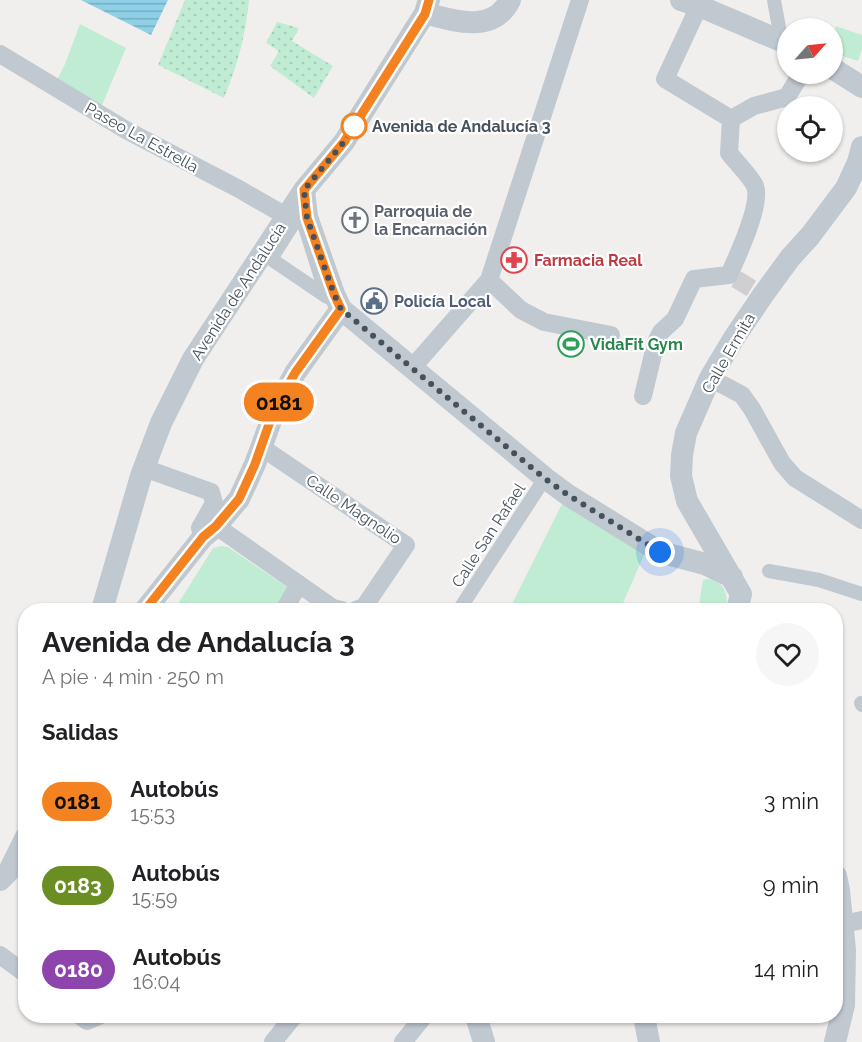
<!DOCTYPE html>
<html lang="es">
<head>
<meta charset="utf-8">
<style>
  body { margin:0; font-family:Raleway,sans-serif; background:#f6f6f6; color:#202124; height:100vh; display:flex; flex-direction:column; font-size:22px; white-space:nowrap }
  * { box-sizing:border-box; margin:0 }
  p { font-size:20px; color:#757577 }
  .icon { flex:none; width:33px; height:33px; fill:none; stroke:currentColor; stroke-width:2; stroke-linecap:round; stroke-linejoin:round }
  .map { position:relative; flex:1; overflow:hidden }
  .sheet { position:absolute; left:18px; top:603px; width:825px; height:420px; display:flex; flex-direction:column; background:#fff; border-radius:24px; box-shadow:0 2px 4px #0004 }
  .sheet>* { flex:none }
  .badge { padding:0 12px; border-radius:20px; font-size:21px; line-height:39px }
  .needle { width:39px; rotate:63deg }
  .buttons { position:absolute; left:777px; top:18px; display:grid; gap:12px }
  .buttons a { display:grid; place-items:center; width:66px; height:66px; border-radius:50%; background:#fff; box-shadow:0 2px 4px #0004; font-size:30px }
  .you { position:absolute; width:30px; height:30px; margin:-15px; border:4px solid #fff; border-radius:50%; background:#1a73e8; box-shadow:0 0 0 9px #1a73e833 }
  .map>.badge { position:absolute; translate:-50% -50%; box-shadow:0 0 0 3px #fff }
  h2 { padding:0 24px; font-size:22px; line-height:54px }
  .round { display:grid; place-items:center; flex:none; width:63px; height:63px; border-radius:32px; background:#f6f6f6 }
  .overview { display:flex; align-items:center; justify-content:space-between; height:102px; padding:0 24px }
  h1 { font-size:28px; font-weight:700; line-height:45px }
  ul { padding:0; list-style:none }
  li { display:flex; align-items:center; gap:18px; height:84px; padding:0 24px }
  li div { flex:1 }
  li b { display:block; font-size:22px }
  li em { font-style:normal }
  li .badge { min-width:66px; font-weight:700; text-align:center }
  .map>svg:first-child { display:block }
  .grass { fill:url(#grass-dots) }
  .park { fill:#bfecd3 }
  .water { fill:url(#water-rules) }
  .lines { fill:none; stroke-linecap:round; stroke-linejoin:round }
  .minor-tunnel { stroke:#cfcfd1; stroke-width:18; stroke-dasharray:18 9; stroke-linecap:butt }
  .pedestrian { stroke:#c0c8d0; stroke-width:14 }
  .minor { stroke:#c0c8d0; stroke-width:18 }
  .tertiary { stroke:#c0c8d0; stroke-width:22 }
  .line-casing { stroke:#fff; stroke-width:14 }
  .line { stroke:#f58220; stroke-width:9 }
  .walk { stroke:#47515b; stroke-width:6; stroke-dasharray:0 10.8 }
  .stop-dot { fill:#fff; stroke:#f58220; stroke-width:3 }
  .labels { text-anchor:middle; stroke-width:4.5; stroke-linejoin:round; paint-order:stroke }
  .stop-label { font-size:16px; font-weight:bold; fill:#47515b; stroke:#fff; text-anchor:start }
  .street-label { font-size:16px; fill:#47515b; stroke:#fff }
  .worship-label { font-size:16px; font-weight:bold; fill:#5b616d; stroke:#fff; text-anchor:start }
  .health-label { font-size:16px; font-weight:bold; fill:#be3a42; stroke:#fff; text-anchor:start }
  .service-label { font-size:16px; font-weight:bold; fill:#4e5e75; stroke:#fff; text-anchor:start }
  .leisure-label { font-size:16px; font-weight:bold; fill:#27864d; stroke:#fff; text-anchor:start }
</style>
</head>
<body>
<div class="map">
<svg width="862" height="1042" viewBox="0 0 862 1042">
  <defs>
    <pattern id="grass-dots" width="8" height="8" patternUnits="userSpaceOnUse" patternTransform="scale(1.5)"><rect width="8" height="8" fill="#bfecd3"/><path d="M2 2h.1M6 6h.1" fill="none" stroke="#a6ccb7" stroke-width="1.8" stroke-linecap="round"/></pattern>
    <pattern id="water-rules" width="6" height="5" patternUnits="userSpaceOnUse" patternTransform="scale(1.5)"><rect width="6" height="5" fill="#8ed1e7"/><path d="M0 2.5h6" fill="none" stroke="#76acbe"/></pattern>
  </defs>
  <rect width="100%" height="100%" fill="#f1efee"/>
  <path class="grass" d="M185,0H249C246,34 237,67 224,98L158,65Z
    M277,22L299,28L292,41L333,66L314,98L270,66L279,51L266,43Z"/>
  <path class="park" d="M80,24L126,48L100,110L56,82L65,64Z
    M836,26L862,35V49L858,61L833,53V38Z
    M563,502L644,555L620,610H509Z
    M221,546L228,547L287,587L274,610H174L213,548Z
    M708,579C725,581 729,596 726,610H698L703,580Z"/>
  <path class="water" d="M81,0H168L151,35Z"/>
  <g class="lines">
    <path class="minor-tunnel" d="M736,279L754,290"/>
    <path class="pedestrian" d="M774,0L780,33L788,36
      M299,218L303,221L327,297L271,259L295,221Z
      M769,571L819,580L862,594
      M459,610L545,478
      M861,703L862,705"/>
    <path class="minor" d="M699,6L665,79L731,119
      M0,54L126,130L239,189L286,216
      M489,280L521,310L544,322L611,335
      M412,368L489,280L580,0
      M710,378L742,395L752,409L782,463L795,478L862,520
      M643,396L656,342L661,332L675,319L694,279L729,275C737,257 762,204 755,186C751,177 735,161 729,153L731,119L754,106L787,97L801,74
      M261,447L406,545L364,607L356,610
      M144,468L211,492L214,503L200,528L203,537
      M216,526L333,608L342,610
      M284,610L299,584
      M842,924L862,920
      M0,955L26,974
      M80,1016L87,1021L99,1016
      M273,1042L294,1016
      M403,1042L424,1016"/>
    <path class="tertiary" d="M681,0L699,6L788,44
      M425,13C455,21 493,34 510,0
      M832,68L862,87
      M304,190L307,217L334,294L341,309L545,478L568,495L660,552L705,564L732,577
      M102,610L141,476L161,423L193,359L304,190L344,142L425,13L429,0
      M145,610L203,537L216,526L239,499L255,464L275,410L295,373L341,309
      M737,610L741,594L687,501L681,476L682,455L686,433L710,378L734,338L763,295L790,258L810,236L846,188L858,162L862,147
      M0,880L9,871L26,837
      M476,1016L484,1042
      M644,1016L649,1042
      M835,1042L844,1005L845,950L839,890L836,876"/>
  </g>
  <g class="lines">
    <g class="line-casing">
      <path id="line" d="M145,610L203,537L216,526L239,499L255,464L274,410L295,373L341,309L334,294L307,218L304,190L344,142L425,14L429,0"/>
    </g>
    <use href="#line" class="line"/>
    <path class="walk" d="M354,126L344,142L304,190L307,218L334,294L341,309L544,478L568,495L660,552"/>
  </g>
  <defs>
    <g id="church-ring" transform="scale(1.35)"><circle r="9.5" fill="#fff" stroke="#6b7280" stroke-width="1.5"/><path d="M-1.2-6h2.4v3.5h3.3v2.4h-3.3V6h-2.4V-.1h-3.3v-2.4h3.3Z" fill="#6b7280"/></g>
    <g id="pharmacy-ring" transform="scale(1.35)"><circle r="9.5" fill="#fff" stroke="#e0444e" stroke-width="1.5"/><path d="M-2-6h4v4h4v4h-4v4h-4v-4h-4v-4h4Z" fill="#e0444e"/></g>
    <g id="civic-ring" transform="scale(1.35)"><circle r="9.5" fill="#fff" stroke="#5c6f8a" stroke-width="1.5"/><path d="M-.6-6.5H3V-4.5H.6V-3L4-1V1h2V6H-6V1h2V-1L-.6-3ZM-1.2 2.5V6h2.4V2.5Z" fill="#5c6f8a"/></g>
    <g id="stadium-ring" transform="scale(1.35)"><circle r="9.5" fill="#fff" stroke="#2e9e5b" stroke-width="1.5"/><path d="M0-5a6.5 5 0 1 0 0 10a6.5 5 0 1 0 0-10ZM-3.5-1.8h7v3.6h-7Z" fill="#2e9e5b"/></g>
  </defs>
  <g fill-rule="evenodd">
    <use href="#church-ring" x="355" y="220"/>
    <use href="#pharmacy-ring" x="514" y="260"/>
    <use href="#civic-ring" x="374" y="301"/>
    <use href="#stadium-ring" x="571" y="344"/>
  </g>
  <circle class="stop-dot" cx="354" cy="126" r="12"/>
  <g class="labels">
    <g class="stop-label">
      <text x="372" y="132">Avenida de Andalucía 3</text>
    </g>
    <g class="street-label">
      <text transform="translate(142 137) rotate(29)" y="6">Paseo La Estrella</text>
      <text transform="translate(238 291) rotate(-57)" y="6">Avenida de Andalucía</text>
      <text transform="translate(728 353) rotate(-60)" y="6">Calle Ermita</text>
      <text transform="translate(354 509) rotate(34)" y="6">Calle Magnolio</text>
      <text transform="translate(488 535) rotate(-57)" y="6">Calle San Rafael</text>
    </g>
    <g class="worship-label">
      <text x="374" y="217">Parroquia de<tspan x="374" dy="18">la Encarnación</tspan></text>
    </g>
    <g class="health-label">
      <text x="534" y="266">Farmacia Real</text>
    </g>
    <g class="service-label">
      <text x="394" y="307">Policía Local</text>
    </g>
    <g class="leisure-label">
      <text x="590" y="350">VidaFit Gym</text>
    </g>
  </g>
</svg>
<div class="buttons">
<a><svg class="needle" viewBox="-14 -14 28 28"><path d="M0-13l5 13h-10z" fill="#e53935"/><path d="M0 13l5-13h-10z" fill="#757577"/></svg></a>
<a><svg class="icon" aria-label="locate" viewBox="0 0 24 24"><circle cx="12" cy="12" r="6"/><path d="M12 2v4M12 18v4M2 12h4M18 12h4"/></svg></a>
</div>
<div class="you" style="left:660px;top:552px"></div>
<b class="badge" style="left:279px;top:402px;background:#f58220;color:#111">0181</b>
<section class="sheet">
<div class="overview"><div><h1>Avenida de Andalucía 3</h1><p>A pie · 4 min · 250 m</p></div><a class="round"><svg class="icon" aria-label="heart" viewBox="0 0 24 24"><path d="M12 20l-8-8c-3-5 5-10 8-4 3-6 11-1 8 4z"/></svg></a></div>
<h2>Salidas</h2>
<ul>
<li><span class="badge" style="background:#f58220;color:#111">0181</span><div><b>Autobús</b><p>15:53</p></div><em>3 min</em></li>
<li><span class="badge" style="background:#6b8e23;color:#fff">0183</span><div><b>Autobús</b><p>15:59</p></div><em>9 min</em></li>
<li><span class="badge" style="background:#8e44ad;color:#fff">0180</span><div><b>Autobús</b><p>16:04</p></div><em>14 min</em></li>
</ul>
</section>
</div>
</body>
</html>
